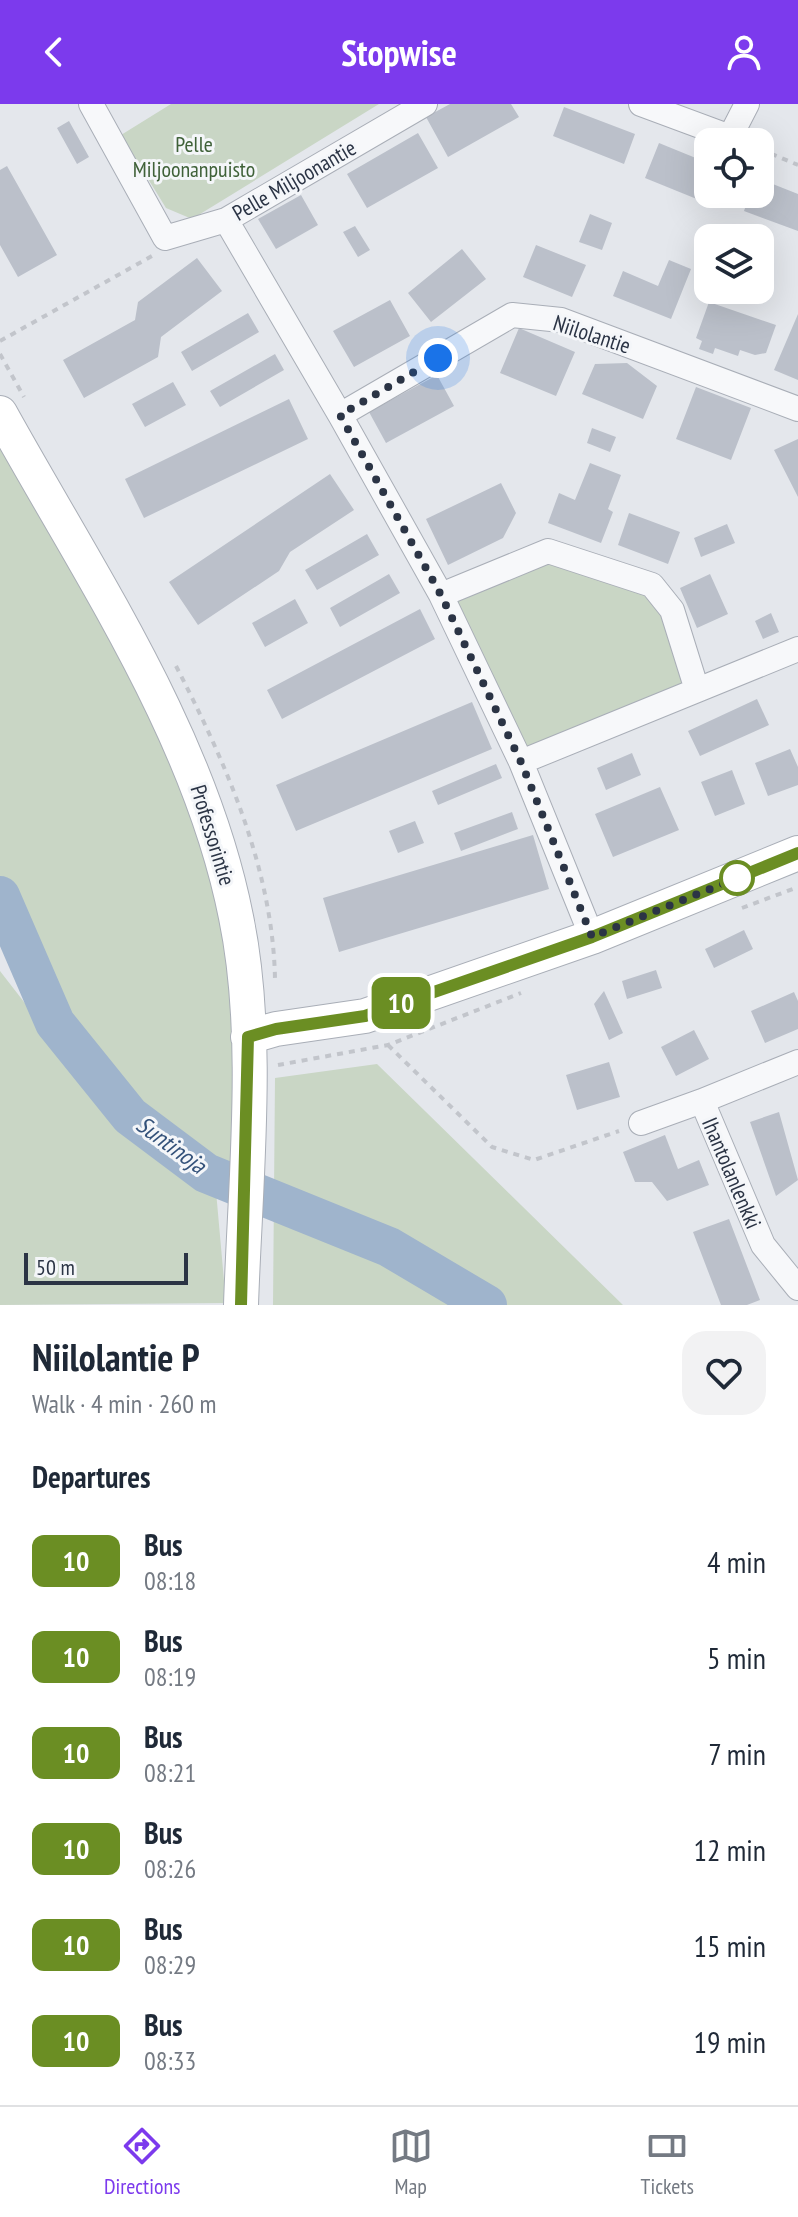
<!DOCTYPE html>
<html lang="en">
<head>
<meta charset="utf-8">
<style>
  body { margin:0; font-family:"PT Sans Narrow",sans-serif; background:#f2f2f3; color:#1f2937; height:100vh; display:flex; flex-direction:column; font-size:30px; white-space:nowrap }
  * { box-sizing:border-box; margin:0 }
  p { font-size:26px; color:#747a83 }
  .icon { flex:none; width:44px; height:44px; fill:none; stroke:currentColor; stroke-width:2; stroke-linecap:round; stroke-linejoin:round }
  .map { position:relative; height:1201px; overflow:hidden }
  .side { display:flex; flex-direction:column; background:#fff; flex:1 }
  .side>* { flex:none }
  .badge { padding:0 16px; border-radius:12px; font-size:28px; line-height:52px }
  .fabs { position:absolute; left:694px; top:24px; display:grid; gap:16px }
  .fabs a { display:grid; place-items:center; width:80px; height:80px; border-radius:16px; background:#fff; box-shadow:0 8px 32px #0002; font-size:40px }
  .scale { position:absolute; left:24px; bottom:20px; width:164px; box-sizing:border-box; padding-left:8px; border:4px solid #2b3445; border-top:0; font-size:22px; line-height:28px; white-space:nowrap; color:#2b3445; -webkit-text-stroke:6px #f4f6f9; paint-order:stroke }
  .you { position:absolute; width:40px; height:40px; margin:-20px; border:6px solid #fff; border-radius:50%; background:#1a73e8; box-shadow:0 0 0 12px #1a73e833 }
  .map>.badge { position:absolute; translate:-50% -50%; box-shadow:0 0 0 4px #fff }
  h2 { padding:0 32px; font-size:30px; line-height:72px }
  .round { display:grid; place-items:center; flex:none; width:84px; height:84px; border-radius:24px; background:#f2f2f3 }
  .summary { display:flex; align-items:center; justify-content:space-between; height:136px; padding:0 32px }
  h1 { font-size:38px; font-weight:600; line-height:60px }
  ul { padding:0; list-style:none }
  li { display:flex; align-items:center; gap:24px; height:96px; padding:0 32px }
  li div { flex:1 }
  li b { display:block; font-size:30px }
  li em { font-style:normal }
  li .badge { min-width:88px; font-weight:700; text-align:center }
  header { display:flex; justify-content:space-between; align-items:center; height:104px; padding:0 32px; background:#7c3aed; color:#fff; font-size:36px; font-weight:600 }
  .menu { display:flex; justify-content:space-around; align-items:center; height:112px; border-top:2px solid #e0e1e3; background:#fff; font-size:22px; color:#747a83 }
  .menu a { display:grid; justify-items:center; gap:4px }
  .menu .on { color:#7c3aed }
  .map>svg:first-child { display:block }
  .green { fill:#c9d6c5 }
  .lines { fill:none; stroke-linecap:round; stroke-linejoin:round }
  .river { stroke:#9fb4cc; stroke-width:40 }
  .building { fill:#bbc0ca }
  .street-casing { stroke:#a9aeb7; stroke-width:26 }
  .secondary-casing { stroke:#a9aeb7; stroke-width:36 }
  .path { stroke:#c2c5cb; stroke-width:4; stroke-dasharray:6 6; stroke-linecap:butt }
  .street { stroke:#f7f8fa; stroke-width:24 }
  .secondary { stroke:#fff; stroke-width:34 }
  .line-casing { stroke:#fff; stroke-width:18 }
  .line { stroke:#6b8e23; stroke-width:12 }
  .walk { stroke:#2b3445; stroke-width:8; stroke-dasharray:0 14.4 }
  .stop-dot { fill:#fff; stroke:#6b8e23; stroke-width:4 }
  .labels { text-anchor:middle; stroke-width:6; stroke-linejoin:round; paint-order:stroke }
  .park-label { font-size:22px; fill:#3f6138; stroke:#f4f6f9 }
  .street-label { font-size:22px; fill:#2b3445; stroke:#f4f6f9 }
  .water-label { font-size:24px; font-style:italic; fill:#34527a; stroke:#f4f6f9 }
</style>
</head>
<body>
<header><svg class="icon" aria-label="back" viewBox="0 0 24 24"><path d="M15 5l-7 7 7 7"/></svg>Stopwise<svg class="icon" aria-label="person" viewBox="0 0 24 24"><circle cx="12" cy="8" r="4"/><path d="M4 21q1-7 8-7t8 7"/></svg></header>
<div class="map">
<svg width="798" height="1201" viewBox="0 0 798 1201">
  <rect width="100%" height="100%" fill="#e4e7ec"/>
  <path class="green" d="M171,0H379L192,115L166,104L121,31Z
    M0,309L219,739L246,1071L206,1069L55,919L3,807L0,792Z
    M548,447L652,481L697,586L521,658L441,491Z
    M0,867L110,1009L216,1087L226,1199L0,1201Z
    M377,960L623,1201H273L275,974Z"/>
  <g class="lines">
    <path class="river" d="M0,792L55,919L130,1012L206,1069L389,1143L487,1201"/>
  </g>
  <path class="building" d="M450,0H511L519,13L448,53L426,13Z
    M564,3L635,30L624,60L553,32Z
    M69,17L89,53L77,60L57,24Z
    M418,29L438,64L367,104L347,70Z
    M659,39L708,59V90H713L709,100L645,74Z
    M7,62L57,151L18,173L0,141V66Z
    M760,75L798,90V127L744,107L750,90H760Z
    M301,91L318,121L276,145L258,115Z
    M590,110L612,119L602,146L579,138Z
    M355,122L370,146L358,153L343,128Z
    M536,141L586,161L572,193L523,173Z
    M462,145L486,175L431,218L408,189Z
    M197,154L222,187L161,233L158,253L84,294L63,256L135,216L138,198Z
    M669,156L691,165L671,215L613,192L623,167L658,182Z
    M390,196L410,232L354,263L333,227Z
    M709,198L776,221L766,249L755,251L740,246L738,252L715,244L713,250L699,245L702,237L696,234Z
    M248,209L259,228L192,267L181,248Z
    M798,210V276L774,266Z
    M519,224L575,248L556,292L500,269Z
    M275,250L284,266L220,303L210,287Z
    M627,259L657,282L643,315L582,290L595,260Z
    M437,271L454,302L386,339L369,308Z
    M173,278L186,301L145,323L132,300Z
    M696,283L751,304L731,356L676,335Z
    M289,295L308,335L144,414L125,375Z
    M592,324L616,333L610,348L587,339Z
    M798,335V393L774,346Z
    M590,359L621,371L608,405L613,408L601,439L548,419L559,389L575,396Z
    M330,370L354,406L290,448L279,467L198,521L169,478Z
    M501,379L516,409L503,434L448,461L426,415Z
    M629,409L680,428L668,460L618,441Z
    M727,420L735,439L701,453L694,434Z
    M367,430L379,451L317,486L305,466Z
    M389,470L400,489L340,523L330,504Z
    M710,470L728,510L697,524L680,484Z
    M295,495L308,519L265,543L252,519Z
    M420,505L435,535L282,615L267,586Z
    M771,509L779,528L763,535L755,517Z
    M757,595L769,621L700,652L688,627Z
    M472,598L492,645L296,727L276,681Z
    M790,645L798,663V681L768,692L755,659Z
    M632,649L641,671L606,686L597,664Z
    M496,660L502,674L438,701L432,687Z
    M732,666L745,700L715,712L701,678Z
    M660,683L679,726L613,753L595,710Z
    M512,708L518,725L461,747L454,729Z
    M415,717L424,739L398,749L389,727Z
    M533,731L549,785L339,848L323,794Z
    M744,826L753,845L714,864L705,845Z
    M656,866L662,884L627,895L622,877Z
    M604,887L623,929L609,936L594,900Z
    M794,888L798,897V925L765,939L751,907Z
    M694,926L709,955L676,972L661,943Z
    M609,958L620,993L577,1006L566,971Z
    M779,1008L798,1076L776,1092L750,1018Z
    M665,1031L678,1065L699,1056L709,1081L667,1097L652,1078H635L623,1048Z
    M729,1115L760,1196L747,1201H721L693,1128Z"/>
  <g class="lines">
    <g class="street-casing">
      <path id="street" d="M91,0L165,134L226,116L425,0
        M641,0L730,33L747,0
        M226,116L340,311L512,211L561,216L798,305
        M340,311L441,491
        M697,586L672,506L652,481L548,447L441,491L521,658L798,545
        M521,658L592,833
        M798,958L702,997L763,1141L798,1184
        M641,1019L702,997"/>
    </g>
    <g class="secondary-casing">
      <path id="secondary" d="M0,309C89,470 200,631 236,813C261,933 245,1078 241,1201
        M248,933L276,925L365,912L592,833L798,749"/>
    </g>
    <path class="path" d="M760,45L798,61
      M0,237L152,152
      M0,250L24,293
      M176,562C225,657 273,765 275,875
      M742,804L798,783
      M388,941L492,1043L534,1056L619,1027
      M278,961L388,941L521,889"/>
    <use href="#street" class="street"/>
    <use href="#secondary" class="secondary"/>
  </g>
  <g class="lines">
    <g class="line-casing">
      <path id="line" d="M241,1201L248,933L276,925L365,912L592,833L798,749"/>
    </g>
    <use href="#line" class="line"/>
    <path class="walk" d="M438,254L340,311L441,491L521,658L592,833L737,774"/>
  </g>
  <circle class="stop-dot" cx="737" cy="774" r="16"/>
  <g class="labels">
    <g class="park-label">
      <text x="194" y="48">Pelle<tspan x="194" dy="25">Miljoonanpuisto</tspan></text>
    </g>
    <g class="street-label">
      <text transform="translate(294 76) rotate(-30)" y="8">Pelle Miljoonantie</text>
      <text transform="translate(592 230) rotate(18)" y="8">Niilolantie</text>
      <text transform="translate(213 731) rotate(73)" y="8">Professorintie</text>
      <text transform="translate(732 1069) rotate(67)" y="8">Ihantolanlenkki</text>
    </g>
    <g class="water-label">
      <text transform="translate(171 1041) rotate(36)" y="8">Suntinoja</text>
    </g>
  </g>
</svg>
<div class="fabs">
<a><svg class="icon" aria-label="locate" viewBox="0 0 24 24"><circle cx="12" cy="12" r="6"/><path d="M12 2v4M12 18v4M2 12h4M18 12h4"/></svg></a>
<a><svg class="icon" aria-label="layers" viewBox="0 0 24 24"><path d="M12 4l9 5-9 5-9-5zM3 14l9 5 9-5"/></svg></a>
</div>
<div class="scale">50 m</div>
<div class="you" style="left:438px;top:254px"></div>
<b class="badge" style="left:401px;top:899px;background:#6b8e23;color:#fff">10</b>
</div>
<section class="side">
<div class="summary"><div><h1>Niilolantie P</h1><p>Walk · 4 min · 260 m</p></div><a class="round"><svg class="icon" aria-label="heart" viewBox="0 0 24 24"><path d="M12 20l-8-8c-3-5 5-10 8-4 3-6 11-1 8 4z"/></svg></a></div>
<h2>Departures</h2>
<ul>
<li><span class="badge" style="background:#6b8e23;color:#fff">10</span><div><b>Bus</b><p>08:18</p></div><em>4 min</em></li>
<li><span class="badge" style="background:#6b8e23;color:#fff">10</span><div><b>Bus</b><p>08:19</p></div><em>5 min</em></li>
<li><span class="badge" style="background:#6b8e23;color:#fff">10</span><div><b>Bus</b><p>08:21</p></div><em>7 min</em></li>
<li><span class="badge" style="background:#6b8e23;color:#fff">10</span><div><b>Bus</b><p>08:26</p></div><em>12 min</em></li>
<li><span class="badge" style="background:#6b8e23;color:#fff">10</span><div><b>Bus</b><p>08:29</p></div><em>15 min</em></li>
<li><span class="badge" style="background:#6b8e23;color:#fff">10</span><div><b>Bus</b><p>08:33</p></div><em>19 min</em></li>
</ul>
</section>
<nav class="menu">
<a class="on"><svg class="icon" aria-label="directions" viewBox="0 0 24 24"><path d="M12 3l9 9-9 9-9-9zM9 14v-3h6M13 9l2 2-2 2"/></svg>Directions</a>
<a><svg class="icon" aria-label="map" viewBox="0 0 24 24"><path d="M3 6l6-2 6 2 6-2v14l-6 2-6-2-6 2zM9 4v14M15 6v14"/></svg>Map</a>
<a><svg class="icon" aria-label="tickets" viewBox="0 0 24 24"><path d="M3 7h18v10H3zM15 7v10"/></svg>Tickets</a>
</nav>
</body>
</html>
